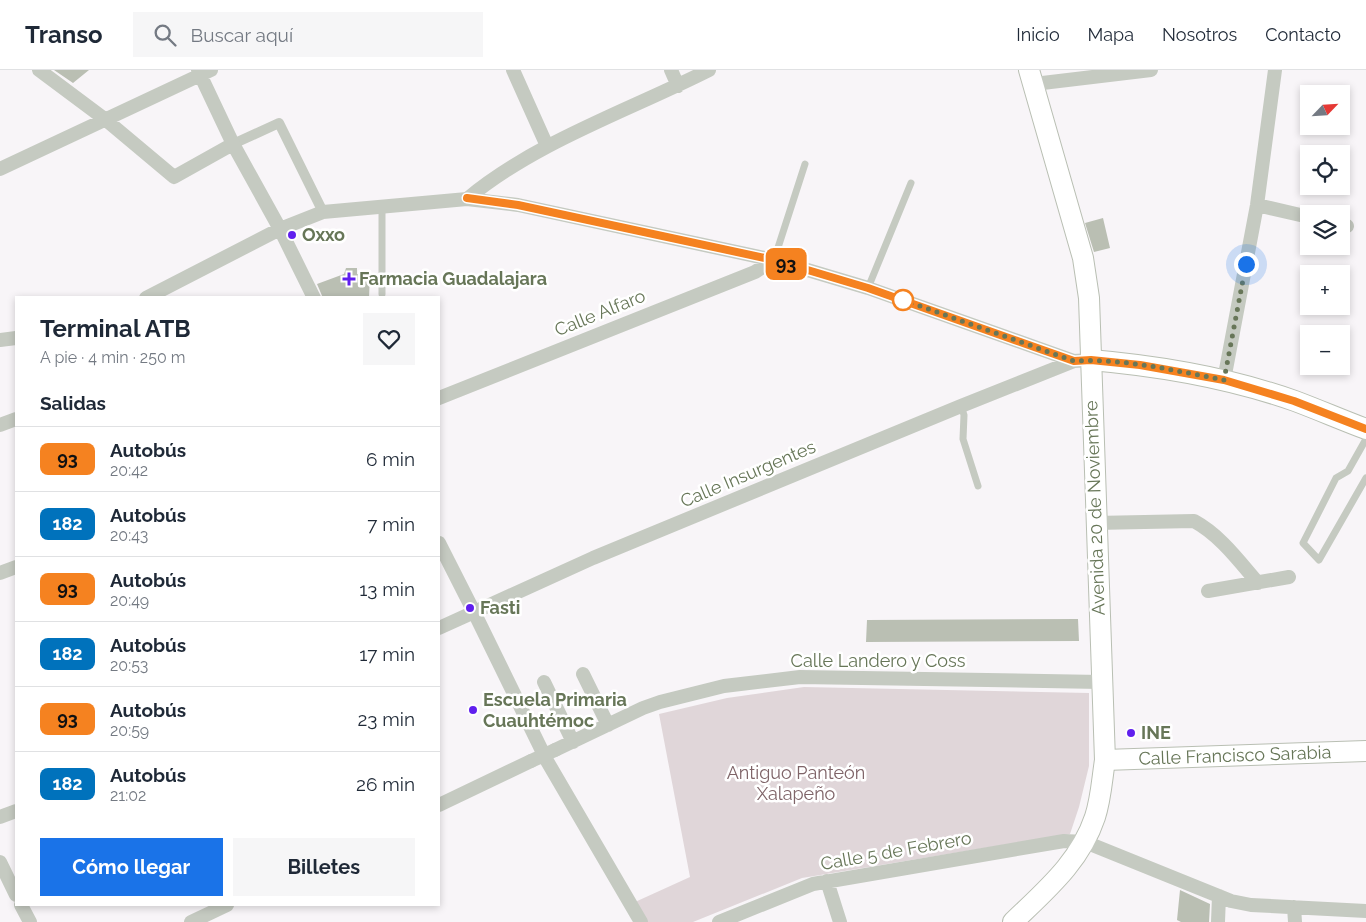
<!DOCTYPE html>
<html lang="es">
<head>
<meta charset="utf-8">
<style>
  body { margin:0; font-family:Raleway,sans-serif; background:#f6f6f7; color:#1f2937; height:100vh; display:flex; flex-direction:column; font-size:19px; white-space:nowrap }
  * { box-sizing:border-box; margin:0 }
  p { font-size:16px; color:#747a83 }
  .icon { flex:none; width:28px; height:28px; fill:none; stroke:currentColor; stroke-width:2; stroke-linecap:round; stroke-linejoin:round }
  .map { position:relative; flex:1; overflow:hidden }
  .panel { position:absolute; left:15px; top:226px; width:425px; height:610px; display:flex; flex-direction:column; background:#fff; border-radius:0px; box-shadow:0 2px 8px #0003 }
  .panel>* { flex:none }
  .badge { padding:0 10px; border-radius:8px; font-size:18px; line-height:32px }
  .needle { width:32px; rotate:65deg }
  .fabs { position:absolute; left:1300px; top:15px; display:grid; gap:10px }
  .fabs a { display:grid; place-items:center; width:50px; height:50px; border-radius:0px; background:#fff; box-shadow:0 2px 8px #0003; font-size:25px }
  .you { position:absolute; width:25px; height:25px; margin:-12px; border:4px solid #fff; border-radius:50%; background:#1a73e8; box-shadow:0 0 0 8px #1a73e833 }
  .map>.badge { position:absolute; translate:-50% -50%; box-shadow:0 0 0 2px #fff }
  h2 { padding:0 25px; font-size:19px; line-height:45px }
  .round { display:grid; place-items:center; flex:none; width:52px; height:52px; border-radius:0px; background:#f6f6f7 }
  .summary { display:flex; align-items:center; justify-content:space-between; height:85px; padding:0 25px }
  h1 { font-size:24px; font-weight:700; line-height:38px }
  .action { display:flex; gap:10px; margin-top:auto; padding:10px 25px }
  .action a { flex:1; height:58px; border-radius:0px; background:#1a73e8; color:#fff; font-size:20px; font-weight:700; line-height:58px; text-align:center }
  .action a+a { background:#f6f6f7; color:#1f2937 }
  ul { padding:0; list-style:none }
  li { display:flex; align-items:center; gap:15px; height:65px; padding:0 25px; border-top:1px solid #e0e1e3 }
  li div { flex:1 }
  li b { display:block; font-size:19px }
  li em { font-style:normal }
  li .badge { min-width:55px; font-weight:700; text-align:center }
  header { display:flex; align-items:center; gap:30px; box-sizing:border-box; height:70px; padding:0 25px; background:#fff; border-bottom:1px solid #e0e1e3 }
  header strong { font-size:24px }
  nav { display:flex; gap:28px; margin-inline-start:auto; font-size:18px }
  .search { width:350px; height:45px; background:#f6f6f7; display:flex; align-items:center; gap:12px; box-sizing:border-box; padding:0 18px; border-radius:0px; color:#747a83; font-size:19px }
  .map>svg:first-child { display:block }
  .green { fill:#e0d6d9 }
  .building { fill:#babfb3 }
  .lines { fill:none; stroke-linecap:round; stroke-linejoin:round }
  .secondary-casing { stroke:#b9bfb3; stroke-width:22 }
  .service { stroke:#c5cac1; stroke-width:7 }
  .pedestrian { stroke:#c5cac1; stroke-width:10 }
  .minor { stroke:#c5cac1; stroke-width:14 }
  .secondary { stroke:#fff; stroke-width:20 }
  .minor-bridge { stroke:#c5cac1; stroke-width:14 }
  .line-casing { stroke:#fff; stroke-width:11 }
  .line { stroke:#f58220; stroke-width:8 }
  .walk { stroke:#677658; stroke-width:5; stroke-dasharray:0 9 }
  .poi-dot { fill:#601fee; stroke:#fff; stroke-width:2 }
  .stop-dot { fill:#fff; stroke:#f58220; stroke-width:2.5 }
  .labels { text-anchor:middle; stroke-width:5; stroke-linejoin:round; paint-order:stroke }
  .poi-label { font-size:18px; font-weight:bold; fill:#677658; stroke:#fff; text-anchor:start }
  .street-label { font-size:18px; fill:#677658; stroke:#fff }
  .park-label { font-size:18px; fill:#7f6468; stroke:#fff }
</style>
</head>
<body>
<header>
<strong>Transo</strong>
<div class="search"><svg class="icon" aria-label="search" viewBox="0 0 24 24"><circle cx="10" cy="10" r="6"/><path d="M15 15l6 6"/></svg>Buscar aquí</div>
<nav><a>Inicio</a><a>Mapa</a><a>Nosotros</a><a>Contacto</a></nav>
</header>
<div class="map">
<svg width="1366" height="852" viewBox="0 0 1366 852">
  <rect width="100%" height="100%" fill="#f8f5f8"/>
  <path class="green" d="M804,617L1089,623V696L1079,737L1070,764L802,808L693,852H646L635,832L690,807L659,644L727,628Z"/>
  <path class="building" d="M54,0H89L73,13Z
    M1103,148L1110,178L1094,182L1085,153Z
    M346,198H357V204H370L369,228H323L317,214L344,204Z
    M1078,549L1079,571L866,572L867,550Z
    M1180,820L1210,834L1209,852H1181L1177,850Z"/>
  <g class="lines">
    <g class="secondary-casing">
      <g id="secondary">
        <path d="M1091,290C1160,296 1230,308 1295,331C1319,340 1342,350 1366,359"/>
        <path id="s1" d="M1105,690L1366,681"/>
        <path d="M1013,852C1046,820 1080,792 1095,747C1101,729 1102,709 1105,690L1089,228L1083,188L1029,0"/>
      </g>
    </g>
    <path class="service" d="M382,136V224
      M774,190L805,94
      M868,218L911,113
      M961,336L964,345L963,369L978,416
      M1366,369L1348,401L1336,408L1303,473L1319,490L1366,408"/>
    <path class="pedestrian" d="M233,74L279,53L323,142"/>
    <path class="minor" d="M39,0L106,50L174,107L233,74
      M198,0L233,74L280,159L314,228
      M513,0L547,76
      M671,0L678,16
      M1034,14L1151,0
      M0,99L211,0
      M467,129C535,72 630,40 709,0
      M1257,135L1309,147
      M1341,155L1347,156
      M146,228L280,159L323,142L467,129L518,135L774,190L868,218L1074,291L1091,290
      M0,270L16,268
      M1224,310L1257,135L1275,0
      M439,328L755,202L774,190
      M0,355L16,349
      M1095,453L1194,451C1220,465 1239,491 1258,513
      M439,473L474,542L547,691L641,852
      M0,503L16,497
      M1208,521L1289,507
      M439,558L593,488L961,336L1074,291
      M583,604L608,655
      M544,612L573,672
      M555,680L643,638L660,632L724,616L800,607L1101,612
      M439,735L531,691
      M0,747L16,741
      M0,792L16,825
      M827,811L840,852
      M21,835L30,852
      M1294,837L1295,852
      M191,852L227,835
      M719,852L813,814L1064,771L1085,772L1231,831L1251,835L1366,841
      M1218,852L1219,826"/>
    <use href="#secondary" class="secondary"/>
    <path class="minor-bridge" d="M531,691L555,680"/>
  </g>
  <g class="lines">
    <g class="line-casing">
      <path id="line" d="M467,128L518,135L774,190L868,218L1074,291L1091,290L1140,295L1224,310L1294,331L1366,359"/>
    </g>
    <use href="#line" class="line"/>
    <path class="walk" d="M903,230L1074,291C1124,288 1175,301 1224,310L1246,194"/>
  </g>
  <g class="poi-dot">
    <circle cx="292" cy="165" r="5"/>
    <path d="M346.5 201.5h5v5h5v5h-5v5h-5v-5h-5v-5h5z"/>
    <circle cx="470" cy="538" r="5"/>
    <circle cx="473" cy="640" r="5"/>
    <circle cx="1131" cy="663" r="5"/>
  </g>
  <circle class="stop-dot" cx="903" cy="230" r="10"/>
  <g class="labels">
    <g class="poi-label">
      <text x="302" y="171">Oxxo</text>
      <text x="359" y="215">Farmacia Guadalajara</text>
      <text x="480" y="544">Fasti</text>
      <text x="483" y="636">Escuela Primaria<tspan x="483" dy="21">Cuauhtémoc</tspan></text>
      <text x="1141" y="669">INE</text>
    </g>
    <g class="street-label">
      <text transform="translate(600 243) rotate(-22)" y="6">Calle Alfaro</text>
      <text transform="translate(748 404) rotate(-23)" y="6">Calle Insurgentes</text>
      <text transform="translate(1095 438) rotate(-92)" y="6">Avenida 20 de Noviembre</text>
      <text x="878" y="597">Calle Landero y Coss</text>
      <text dy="6" stroke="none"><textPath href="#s1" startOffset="130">Calle Francisco Sarabia</textPath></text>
      <text transform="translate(896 781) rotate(-10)" y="6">Calle 5 de Febrero</text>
    </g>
    <g class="park-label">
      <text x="796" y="709">Antiguo Panteón<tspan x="796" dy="21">Xalapeño</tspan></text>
    </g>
  </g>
</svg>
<div class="fabs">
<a><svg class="needle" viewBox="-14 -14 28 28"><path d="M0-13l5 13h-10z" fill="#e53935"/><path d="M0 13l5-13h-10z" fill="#747a83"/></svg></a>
<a><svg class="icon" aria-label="locate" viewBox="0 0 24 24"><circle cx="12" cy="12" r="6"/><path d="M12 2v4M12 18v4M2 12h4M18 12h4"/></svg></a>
<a><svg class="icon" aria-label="layers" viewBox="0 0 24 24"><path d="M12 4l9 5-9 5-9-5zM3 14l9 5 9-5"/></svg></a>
<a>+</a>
<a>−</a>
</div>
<div class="you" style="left:1246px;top:194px"></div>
<b class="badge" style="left:786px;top:194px;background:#f58220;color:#111">93</b>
<section class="panel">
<div class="summary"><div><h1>Terminal ATB</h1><p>A pie · 4 min · 250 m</p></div><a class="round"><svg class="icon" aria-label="heart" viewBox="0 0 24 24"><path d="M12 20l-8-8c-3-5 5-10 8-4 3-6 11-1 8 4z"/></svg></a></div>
<h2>Salidas</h2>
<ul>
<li><span class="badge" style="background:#f58220;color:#111">93</span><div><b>Autobús</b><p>20:42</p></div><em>6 min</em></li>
<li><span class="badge" style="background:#0072bc;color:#fff">182</span><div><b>Autobús</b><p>20:43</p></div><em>7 min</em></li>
<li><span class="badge" style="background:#f58220;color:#111">93</span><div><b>Autobús</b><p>20:49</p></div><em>13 min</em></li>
<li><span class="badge" style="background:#0072bc;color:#fff">182</span><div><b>Autobús</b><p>20:53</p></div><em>17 min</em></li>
<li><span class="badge" style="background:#f58220;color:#111">93</span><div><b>Autobús</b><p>20:59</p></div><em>23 min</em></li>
<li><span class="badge" style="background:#0072bc;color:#fff">182</span><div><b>Autobús</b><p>21:02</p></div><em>26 min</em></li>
</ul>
<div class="action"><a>Cómo llegar</a><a>Billetes</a></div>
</section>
</div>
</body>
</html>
